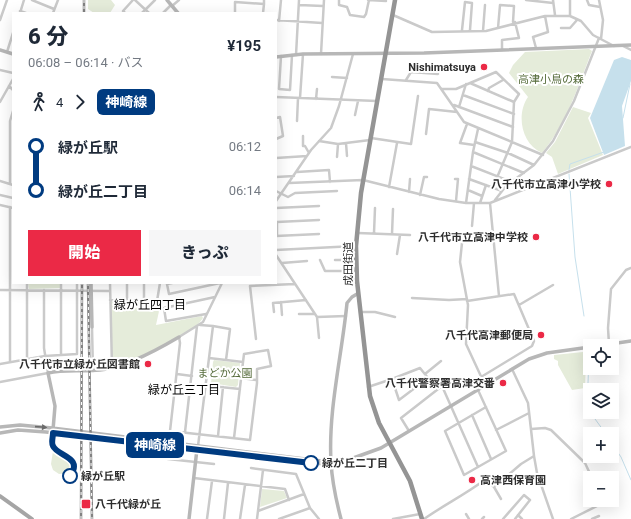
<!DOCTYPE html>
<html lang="ja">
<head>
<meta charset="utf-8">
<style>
  body { margin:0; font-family:Roboto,"Noto Sans JP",sans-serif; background:#f6f6f7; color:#1f2937; height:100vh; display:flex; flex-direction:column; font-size:15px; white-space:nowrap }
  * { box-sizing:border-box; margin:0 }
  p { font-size:13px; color:#747a83 }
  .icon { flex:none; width:22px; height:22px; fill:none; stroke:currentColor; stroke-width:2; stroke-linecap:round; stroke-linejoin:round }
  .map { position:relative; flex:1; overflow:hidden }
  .sheet { position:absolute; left:12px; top:12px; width:265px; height:272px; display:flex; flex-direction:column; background:#fff; border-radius:0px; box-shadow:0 4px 16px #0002 }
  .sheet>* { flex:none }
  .badge { padding:0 8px; border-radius:6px; font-size:14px; line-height:26px }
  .fabs { position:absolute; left:583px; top:339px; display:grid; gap:8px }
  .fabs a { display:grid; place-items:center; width:36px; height:36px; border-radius:0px; background:#fff; box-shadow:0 4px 16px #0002; font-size:20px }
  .map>.badge { position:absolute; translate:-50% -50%; box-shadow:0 0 0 2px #fff }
  .legs { display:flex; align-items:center; gap:6px; height:44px; padding:0 16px; font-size:13px }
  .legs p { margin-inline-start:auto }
  .summary { display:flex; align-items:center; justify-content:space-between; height:68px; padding:0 16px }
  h1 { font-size:22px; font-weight:800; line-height:30px }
  .primary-button { display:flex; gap:8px; margin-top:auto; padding:8px 16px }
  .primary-button a { flex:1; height:46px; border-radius:0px; background:#eb2946; color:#fff; font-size:16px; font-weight:800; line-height:46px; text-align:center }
  .primary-button a+a { background:#f6f6f7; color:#1f2937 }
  ul { padding:0 16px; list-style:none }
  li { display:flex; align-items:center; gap:14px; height:44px; font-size:15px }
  li i { display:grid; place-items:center; width:6px; height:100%; margin:0 5px; background:currentColor }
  li i::after { content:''; width:10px; height:10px; margin:-5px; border:3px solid; border-radius:50%; background:#fff }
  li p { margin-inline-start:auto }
  li:first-child i { background:linear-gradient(#0000 50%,currentColor 0) }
  li:last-child i { background:linear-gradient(currentColor 50%,#0000 0) }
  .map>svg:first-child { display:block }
  .green { fill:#e5ecda }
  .water { fill:#c6e0ec }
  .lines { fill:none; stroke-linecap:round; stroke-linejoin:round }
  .stream { stroke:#c6e0ec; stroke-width:1 }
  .street { stroke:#cacaca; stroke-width:2.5 }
  .secondary { stroke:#b7b7b7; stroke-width:3.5 }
  .primary { stroke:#a5a5a5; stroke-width:4 }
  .highway { stroke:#949494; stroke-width:4.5 }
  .rail-casing { stroke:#828282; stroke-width:2.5 }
  .rail { stroke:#fff; stroke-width:1; stroke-dasharray:3; stroke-linecap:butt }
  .oneway { fill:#6b6b6b }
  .line-1-casing { stroke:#fff; stroke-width:9 }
  .line-1 { stroke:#003b80; stroke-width:6 }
  .poi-dot { fill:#eb2946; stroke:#fff; stroke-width:1.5 }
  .stop-1-dot { fill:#fff; stroke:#003b80; stroke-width:2 }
  .labels { text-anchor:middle; stroke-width:4; stroke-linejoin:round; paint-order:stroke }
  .poi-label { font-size:11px; font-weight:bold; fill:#2d2d2d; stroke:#fff; text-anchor:end }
  .park-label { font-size:11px; fill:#546a39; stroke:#fff }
  .street-label { font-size:11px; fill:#2d2d2d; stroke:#fff }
  .stop-label { font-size:11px; font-weight:bold; fill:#2d2d2d; stroke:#fff; text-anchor:start }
  .neighbourhood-label { font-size:12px; fill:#000; stroke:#fff }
</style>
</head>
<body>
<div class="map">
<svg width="631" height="519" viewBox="0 0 631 519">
  <rect width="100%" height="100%" fill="#fff"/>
  <path class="green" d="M88,0H111L115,5L110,13H94L88,9Z
    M589,49L592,51C578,86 567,123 542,153C521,144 516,114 528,97L509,73L513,65L525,52Z
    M573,107L591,113L588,118L603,155L558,174L552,157L546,153L555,142Z
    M28,283H60V288L29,289Z
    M110,300L161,302L156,325L202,316L203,318C192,337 133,360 112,367Z
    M583,352L586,359L585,388L572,390L558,365V361L554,359V355Z
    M214,360L240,363L238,385L236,387L211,383L213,362Z
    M53,451L70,461V470L67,473L59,474L53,470L51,464Z
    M262,489L284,491L287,498L260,507Z"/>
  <path class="water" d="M622,57L631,60V81L622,106L625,146L604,155L590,118L614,60Z"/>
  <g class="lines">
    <path class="stream" d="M623,118L630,84
      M569,170L570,164L604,152
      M569,174L575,257L584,316
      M589,358L587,408L606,434
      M612,444L621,457L631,480"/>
    <path class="street" d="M32,0L54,9
      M135,0L149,13
      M339,0V5L347,7L350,15L364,17L366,14L369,0
      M368,0L386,1
      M526,0L553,3
      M553,0L555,15
      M587,0L589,5L600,7
      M599,0L603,20L601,39
      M299,5L323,6
      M172,6L179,0
      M20,11L26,13
      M20,13L24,0
      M53,13L58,0
      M125,13L123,11L133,0
      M142,13L155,0
      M163,13L171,5
      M235,13V2L264,4V0
      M263,13L264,4
      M393,15L432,32L486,31L545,16H570L581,21L593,35L614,46
      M570,16V0
      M0,20L7,0
      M276,20L322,23
      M279,21L281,0
      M498,28L500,5L514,6L513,22
      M561,28H570L577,20
      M462,30L465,2L472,3L470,30
      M483,31L485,5
      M623,46L631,50
      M536,48L533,37L548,32L545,16
      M502,50V40L519,38L515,22
      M7,52L13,33
      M321,54L324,0
      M296,55L299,0
      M281,56L279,89L290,90L292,55
      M0,70L13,73
      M332,77L347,78
      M382,79L437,83L464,122L543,155
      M406,80L411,72L438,74
      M470,83L514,102
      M9,86L13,90
      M442,89H456L496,72L519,94L514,102L512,142L493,187
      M488,91L489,88L503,80
      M463,95L514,114
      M276,97L377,101
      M300,98L303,54
      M316,99L317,89
      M0,102L13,79
      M454,105L513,127
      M459,107L466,84
      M355,115L358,101
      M276,118L280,117L283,136L276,139
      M297,121L298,98
      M467,124L460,143L474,145
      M426,134L429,109L457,112
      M303,136V146H305L309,153
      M371,138L411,144L418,96
      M319,141L338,144L370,140
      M475,142L508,153L534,165
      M346,143L347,156
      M473,152L524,173
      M337,157L338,144
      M276,158L307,156
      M471,166L512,182
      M297,172L329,170L330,182
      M276,177L294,176
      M455,179H458L456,201
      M469,179L502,191
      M0,181L13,185
      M289,183L363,180L439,199L466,203H490L631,147
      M10,184V121L13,111
      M389,187L397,143
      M468,190L482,196
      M276,191L288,197L295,193L337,191
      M409,192L410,179
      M0,195L13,198
      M420,195L424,177H427
      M495,200L506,186L534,165L553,141L574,101L599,38
      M276,201L311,150L331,128L339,106L353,54
      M466,203L473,152L478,129
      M480,203L486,185
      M490,203L499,296
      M0,205L13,208
      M10,207V362
      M276,208L319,206
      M472,226L474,203
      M358,233L410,235
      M374,233L375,208
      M392,234L393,209
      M276,236L319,234
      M277,236V222L319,220
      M462,243L460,262L468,305L466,344L485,385
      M276,250L355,246
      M397,254L400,235
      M276,255L317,317L346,316
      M320,260L325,271H356
      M335,260H356
      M282,263L307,261
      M27,283V359
      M110,283L112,367
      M127,283V300
      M172,283L167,284L169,294L220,283
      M0,290L110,291
      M412,298L449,300L467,299
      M110,300L157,301L160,283
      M144,301V283
      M467,301L514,294L534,341L532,346L481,377
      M281,302L282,315
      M519,305L553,285
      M274,312L273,303L306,300
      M360,312H375L395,317
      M206,314L166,321L164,308L215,297
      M299,314H314
      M317,317L319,338
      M213,326L230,329L226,360
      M92,327L93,371
      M256,339L250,286L295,284
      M609,344L608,328L611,289L626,270L631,268
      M61,354V283
      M209,358L243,362L244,354L268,350L271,366L257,369V383L250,440L170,431L180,343L179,337L203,322L222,283
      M0,364L45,356L77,354V283
      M420,368L428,378L399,400L392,379Z
      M512,369L528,403L534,456L537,473L553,519
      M177,374L192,376
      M425,374L441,361
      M241,378L256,380
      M428,378L432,383L438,380L442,386
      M0,382L48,373L44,348V290
      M191,384L240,389
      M368,387L392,379
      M472,415L491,459
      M531,429L545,428L551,430L585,463L592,478
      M496,430L529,413
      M409,431L401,418L442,386L478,467L506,451L478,390
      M185,432L197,326
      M218,436L223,387
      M234,438L243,362
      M198,446L213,326L200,325
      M170,447L168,459L214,464
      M478,467L464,475L445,431L486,407
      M251,468L296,474L310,508L279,519
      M194,478L285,489L289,500
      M501,499L494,487L521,464L534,456
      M310,508L319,519
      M258,511L304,494
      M466,514L469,519
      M518,515L522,519
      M207,519L212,481
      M224,519L228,483
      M240,519L245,485
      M257,519L263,470
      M393,519L420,514
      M424,519C444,505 466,494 486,479L494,487
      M482,519L484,517
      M503,519L524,495L530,500L515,519
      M571,519L603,503V500
      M592,519L599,516"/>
    <path class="secondary" d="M167,0L178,13
      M0,50L13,54
      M276,57L303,54L424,53L631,45
      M91,283L92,327
      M597,346L631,341
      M0,427L20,425L52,428L330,462
      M53,430L55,406L48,373C65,369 82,372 100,370C124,368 157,350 179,337
      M0,433L18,430L46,432L324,464L345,461L381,448L529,359L547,353L590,347
      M189,519L197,449
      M341,519C336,500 332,481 331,462C328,410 342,355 347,303L352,297L357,294"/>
    <path class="primary" d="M0,496L32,519"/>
    <path class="highway" d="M395,0L361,193L356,246L357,281L370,396L379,423L410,481L422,519"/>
    <g class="rail-casing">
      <path id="rail" d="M84,0V13
        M88,283L92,519
        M81,519L82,283"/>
    </g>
    <use href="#rail" class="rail"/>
  </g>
  <defs><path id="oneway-solid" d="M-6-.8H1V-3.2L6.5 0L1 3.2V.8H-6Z"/></defs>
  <use class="oneway" href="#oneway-solid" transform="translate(41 427) rotate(4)"/>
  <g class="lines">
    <g class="line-1-casing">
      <path id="line-1" d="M70,476C84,457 57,456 53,446C51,443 53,437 53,433L311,463"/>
    </g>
    <use href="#line-1" class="line-1"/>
  </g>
  <g class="poi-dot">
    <circle cx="484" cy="67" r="4"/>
    <circle cx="609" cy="184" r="4"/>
    <circle cx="536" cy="237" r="4"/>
    <circle cx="541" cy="335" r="4"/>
    <circle cx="148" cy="364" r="4"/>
    <circle cx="503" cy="383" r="4"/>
    <circle cx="472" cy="480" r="4"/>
    <rect x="81" y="499" width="10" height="10" rx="2"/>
  </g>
  <g class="stop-1-dot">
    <circle cx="311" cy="463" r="7"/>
    <circle cx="70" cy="476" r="7"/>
  </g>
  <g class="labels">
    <g class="poi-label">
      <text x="476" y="71">Nishimatsuya</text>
      <text x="601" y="188">八千代市立高津小学校</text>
      <text x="528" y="241">八千代市立高津中学校</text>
      <text x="533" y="339">八千代高津郵便局</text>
      <text x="140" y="368">八千代市立緑が丘図書館</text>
      <text x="495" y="387">八千代警察署高津交番</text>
      <text x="480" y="484" text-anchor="start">高津西保育園</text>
      <text x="95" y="508" text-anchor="start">八千代緑が丘</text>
    </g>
    <g class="park-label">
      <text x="551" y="83">高津小鳥の森</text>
      <text x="225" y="377">まどか公園</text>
    </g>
    <g class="street-label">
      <text transform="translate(348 264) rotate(-90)" y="4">成田街道</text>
    </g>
    <g class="stop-label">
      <text x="322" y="467">緑が丘二丁目</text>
      <text x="81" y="480">緑が丘駅</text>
    </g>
    <g class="neighbourhood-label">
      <text x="150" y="309">緑が丘四丁目</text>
      <text x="184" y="394">緑が丘三丁目</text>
    </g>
  </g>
</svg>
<div class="fabs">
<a><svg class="icon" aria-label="locate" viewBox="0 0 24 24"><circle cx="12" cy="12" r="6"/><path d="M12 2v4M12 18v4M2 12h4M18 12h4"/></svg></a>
<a><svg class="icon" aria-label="layers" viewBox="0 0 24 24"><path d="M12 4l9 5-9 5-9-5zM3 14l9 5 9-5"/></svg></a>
<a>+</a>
<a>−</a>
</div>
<b class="badge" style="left:155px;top:445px;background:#003b80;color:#fff">神崎線</b>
<section class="sheet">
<div class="summary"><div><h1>6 分</h1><p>06:08 – 06:14 · バス</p></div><b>¥195</b></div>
<div class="legs"><svg class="icon" aria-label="walk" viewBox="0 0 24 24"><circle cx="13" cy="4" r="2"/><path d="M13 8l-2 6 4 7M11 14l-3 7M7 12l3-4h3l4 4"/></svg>4<svg class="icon" aria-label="forward" viewBox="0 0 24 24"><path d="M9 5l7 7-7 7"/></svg><b class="badge" style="background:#003b80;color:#fff">神崎線</b></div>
<ul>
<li><i style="color:#003b80"></i><b>緑が丘駅</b><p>06:12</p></li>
<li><i style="color:#003b80"></i><b>緑が丘二丁目</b><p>06:14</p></li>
</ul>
<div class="primary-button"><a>開始</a><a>きっぷ</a></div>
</section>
</div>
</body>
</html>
